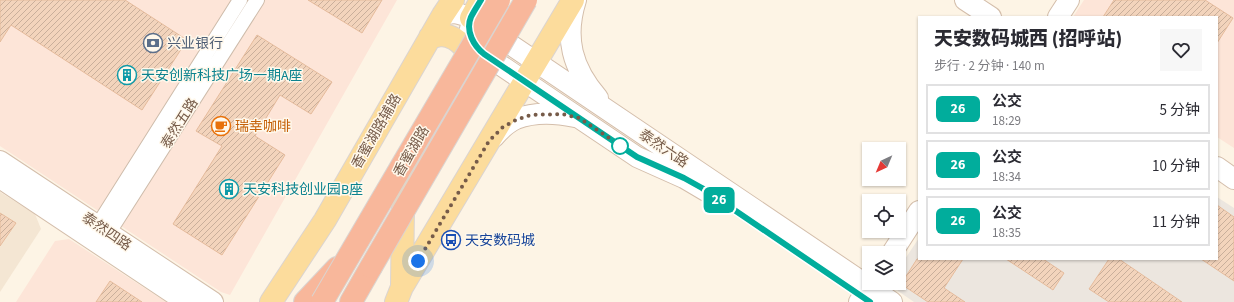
<!DOCTYPE html>
<html lang="zh">
<head>
<meta charset="utf-8">
<style>
  body { margin:0; font-family:"Source Sans 3","Noto Sans SC",sans-serif; background:#f7f7f7; color:#2b2b33; height:100vh; display:flex; flex-direction:column; font-size:15px; white-space:nowrap }
  * { box-sizing:border-box; margin:0 }
  p { font-size:13px; color:#7c7c81 }
  .icon { flex:none; width:22px; height:22px; fill:none; stroke:currentColor; stroke-width:2; stroke-linecap:round; stroke-linejoin:round }
  .map { position:relative; flex:1; overflow:hidden }
  .details { position:absolute; left:918px; top:16px; width:300px; height:244px; display:flex; flex-direction:column; background:#fff; border-radius:0px; box-shadow:0 1px 3px #0004 }
  .details>* { flex:none }
  .badge { padding:0 8px; border-radius:6px; font-size:14px; line-height:26px }
  .needle { width:26px; rotate:224deg }
  .tools { position:absolute; left:862px; top:142px; display:grid; gap:8px }
  .tools a { display:grid; place-items:center; width:44px; height:44px; border-radius:0px; background:#fff; box-shadow:0 1px 3px #0004; font-size:20px }
  .you { position:absolute; width:20px; height:20px; margin:-10px; border:3px solid #fff; border-radius:50%; background:#1a73e8; box-shadow:0 0 0 6px #1a73e833 }
  .map>.badge { position:absolute; translate:-50% -50%; box-shadow:0 0 0 2px #fff }
  .round { display:grid; place-items:center; flex:none; width:42px; height:42px; border-radius:0px; background:#f7f7f7 }
  .head { display:flex; align-items:center; justify-content:space-between; height:68px; padding:0 16px }
  h1 { font-size:19px; font-weight:800; line-height:30px }
  ul { padding:0; list-style:none }
  li { display:flex; align-items:center; gap:12px; height:50px; margin:0 8px 6px; padding:0 8px; border:2px solid #e1e1e2; border-radius:0px }
  li div { flex:1 }
  li b { display:block; font-size:15px }
  li em { font-style:normal }
  li .badge { min-width:44px; font-weight:700; text-align:center }
  .map>svg:first-child { display:block }
  .residential { fill:#f4e6d3 }
  .commercial { fill:#fde5d8 }
  .industrial { fill:#ece6df }
  .building { fill:url(#building-hatch); stroke:#e5bb9c }
  .lines { fill:none; stroke-linecap:round; stroke-linejoin:round }
  .street-casing { stroke:#cebcab; stroke-width:16 }
  .secondary-casing { stroke:#d4beab; stroke-width:22 }
  .primary-casing { stroke:#dbd4d0; stroke-width:24 }
  .highway-casing { stroke:#dbd4d0; stroke-width:24 }
  .street { stroke:#fff; stroke-width:14 }
  .secondary { stroke:#fff; stroke-width:20 }
  .primary { stroke:#fcdc9c; stroke-width:22 }
  .highway { stroke:#f8b79b; stroke-width:22 }
  .highway-bridge-casing { stroke:#dbd4d0; stroke-width:24; stroke-linecap:butt }
  .highway-bridge { stroke:#f8b79b; stroke-width:22 }
  .line-casing { stroke:#fff; stroke-width:9 }
  .line { stroke:#01ad9c; stroke-width:6 }
  .walk { stroke:#765b49; stroke-width:4; stroke-dasharray:0 7.2 }
  .stop-dot { fill:#fff; stroke:#01ad9c; stroke-width:2 }
  .labels { text-anchor:middle; stroke-width:3; stroke-linejoin:round; paint-order:stroke }
  .service-label { font-size:14px; fill:#4e5e75; stroke:#fff8eb; text-anchor:start }
  .culture-label { font-size:14px; fill:#0d838f; stroke:#fff8eb; text-anchor:start }
  .street-label { font-size:14px; fill:#765b49; stroke:#fff8eb }
  .food-label { font-size:14px; fill:#c56008; stroke:#fff8eb; text-anchor:start }
  .transit-label { font-size:14px; fill:#164399; stroke:#fff8eb; text-anchor:start }
</style>
</head>
<body>
<div class="map">
<svg width="1234" height="302" viewBox="0 0 1234 302">
  <defs>
    <pattern id="building-hatch" width="6" height="6" patternUnits="userSpaceOnUse"><rect width="6" height="6" fill="#f3d4bc"/><path d="M-1 1l2-2M0 6l6-6M5 7l2-2" fill="none" stroke="#c9af9b"/></pattern>
  </defs>
  <rect width="100%" height="100%" fill="#fdf4e5"/>
  <path class="residential" d="M0,192L35,214L41,229L0,292Z"/>
  <path class="commercial" d="M0,0H397L230,295L221,292L0,146Z
    M1084,0H1234V148L1217,137V17H1073Z
    M69,239L166,302H16L55,241Z"/>
  <path class="industrial" d="M1217,197L1234,208V302H914L898,291L895,283H899V268L919,238V259H1217Z"/>
  <path class="building" d="M0,0H125L187,40L142,110L11,25L0,42Z
    M308,0H382L362,33Z
    M1114,0H1205L1233,18L1217,43V17H1103Z
    M257,35L332,82L311,114L280,95L255,136L285,155L222,255L173,224L222,146L196,131Z
    M1217,205L1234,217V281L1201,259H1217Z
    M0,213L16,223L0,246Z
    M917,259H963L944,288L965,302H928L901,284Z
    M1006,259H1043L1064,273L1053,290Z
    M1109,259H1119L1182,302H1109L1089,289Z
    M110,281L142,302H96Z"/>
  <g class="lines">
    <g class="street-casing">
      <path id="street" d="M93,233L240,0
        M104,240L257,0"/>
    </g>
    <g class="secondary-casing">
      <path id="secondary" d="M576,0C564,38 572,68 598,98
        M965,0L991,17
        M443,15C455,12 459,13 471,18L892,302
        M1058,17L1069,0
        M470,28C471,39 476,47 484,54L637,157L684,178L706,191
        M494,137C500,130 507,123 516,119C534,112 556,113 575,117
        M0,161L213,302
        M1217,167L1234,179
        M0,178L186,302
        M892,253L919,211
        M859,302L872,283"/>
    </g>
    <g class="primary-casing">
      <path id="primary" d="M471,18L481,0
        M430,37C434,37 438,35 442,35C460,37 473,53 469,70
        M402,286L403,207L407,185L420,157L433,133
        M271,302L325,220L443,15L453,0
        M396,302L402,287L573,0"/>
    </g>
    <g class="highway-casing">
      <path id="highway" d="M305,302L337,268
        M351,302L371,267"/>
    </g>
    <use href="#street" class="street"/>
    <use href="#secondary" class="secondary"/>
    <use href="#primary" class="primary"/>
    <use href="#highway" class="highway"/>
    <g class="highway-bridge-casing">
      <path id="highway-bridge" d="M371,267L526,0
        M322,302L499,0"/>
    </g>
    <use href="#highway-bridge" class="highway-bridge"/>
  </g>
  <g class="lines">
    <g class="line-casing">
      <path id="line" d="M481,0C478,5 474,11 471,17C465,31 474,46 484,54L637,157L684,178L702,188L870,302"/>
    </g>
    <use href="#line" class="line"/>
    <path class="walk" d="M418,261L489,141L503,127L516,120L531,115L562,114L579,118L626,149L620,146"/>
  </g>
  <defs>
    <g id="bank-ring" transform="scale(1)"><circle r="9.5" fill="#fff8eb" stroke="#5c6f8a" stroke-width="1.5"/><path d="M-6-4H6V4H-6ZM0-2.3a2.3 2.3 0 1 0 0 4.6a2.3 2.3 0 1 0 0-4.6Z" fill="#5c6f8a"/></g>
    <g id="building-ring" transform="scale(1)"><circle r="9.5" fill="#fff8eb" stroke="#0f9aa8" stroke-width="1.5"/><path d="M-4-6H4V6H1V3H-1V6H-4ZM-2.5-4.3h1.7v1.8h-1.7ZM.8-4.3h1.7v1.8H.8ZM-2.5-1h1.7V.8h-1.7ZM.8-1h1.7V.8H.8Z" fill="#0f9aa8"/></g>
    <g id="cafe-ring" transform="scale(1)"><circle r="9.5" fill="#fff8eb" stroke="#e8710a" stroke-width="1.5"/><path d="M-5.5-4.5H6V0H3Q3 3.5 0 3.5H-2.5Q-5.5 3.5-5.5 0ZM3-3.2v2h1.7v-2ZM-6 4.5H4V6H-6Z" fill="#e8710a"/></g>
    <g id="bus-ring" transform="scale(1)"><circle r="9.5" fill="#fff8eb" stroke="#1a4fb4" stroke-width="1.5"/><path d="M-5-6H5V4H4V6H2V4H-2V6H-4V4H-5ZM-3.5-4V0h7V-4ZM-3.5 1.2v1.5H-2V1.2ZM2 1.2v1.5H3.5V1.2Z" fill="#1a4fb4"/></g>
  </defs>
  <g fill-rule="evenodd">
    <use href="#bank-ring" x="153" y="43"/>
    <use href="#building-ring" x="127" y="75"/>
    <use href="#cafe-ring" x="221" y="126"/>
    <use href="#building-ring" x="229" y="189"/>
    <use href="#bus-ring" x="451" y="240"/>
  </g>
  <circle class="stop-dot" cx="620" cy="146" r="8"/>
  <g class="labels">
    <g class="service-label">
      <text x="167" y="48">兴业银行</text>
    </g>
    <g class="culture-label">
      <text x="141" y="80">天安创新科技广场一期A座</text>
      <text x="243" y="194">天安科技创业园B座</text>
    </g>
    <g class="street-label">
      <text transform="translate(179 123) rotate(-58)" y="5">泰然五路</text>
      <text transform="translate(376 131) rotate(-60)" y="5">香蜜湖路辅路</text>
      <text transform="translate(664 148) rotate(34)" y="5">泰然六路</text>
      <text transform="translate(411 151) rotate(-60)" y="5">香蜜湖路</text>
      <text transform="translate(107 231) rotate(34)" y="5">泰然四路</text>
    </g>
    <g class="food-label">
      <text x="235" y="131">瑞幸咖啡</text>
    </g>
    <g class="transit-label">
      <text x="465" y="245">天安数码城</text>
    </g>
  </g>
</svg>
<div class="tools">
<a><svg class="needle" viewBox="-14 -14 28 28"><path d="M0-13l5 13h-10z" fill="#e53935"/><path d="M0 13l5-13h-10z" fill="#7c7c81"/></svg></a>
<a><svg class="icon" aria-label="locate" viewBox="0 0 24 24"><circle cx="12" cy="12" r="6"/><path d="M12 2v4M12 18v4M2 12h4M18 12h4"/></svg></a>
<a><svg class="icon" aria-label="layers" viewBox="0 0 24 24"><path d="M12 4l9 5-9 5-9-5zM3 14l9 5 9-5"/></svg></a>
</div>
<div class="you" style="left:418px;top:261px"></div>
<b class="badge" style="left:719px;top:200px;background:#01ad9c;color:#fff">26</b>
<section class="details">
<div class="head"><div><h1>天安数码城西 (招呼站)</h1><p>步行 · 2 分钟 · 140 m</p></div><a class="round"><svg class="icon" aria-label="heart" viewBox="0 0 24 24"><path d="M12 20l-8-8c-3-5 5-10 8-4 3-6 11-1 8 4z"/></svg></a></div>
<ul>
<li><span class="badge" style="background:#01ad9c;color:#fff">26</span><div><b>公交</b><p>18:29</p></div><em>5 分钟</em></li>
<li><span class="badge" style="background:#01ad9c;color:#fff">26</span><div><b>公交</b><p>18:34</p></div><em>10 分钟</em></li>
<li><span class="badge" style="background:#01ad9c;color:#fff">26</span><div><b>公交</b><p>18:35</p></div><em>11 分钟</em></li>
</ul>
</section>
</div>
</body>
</html>
